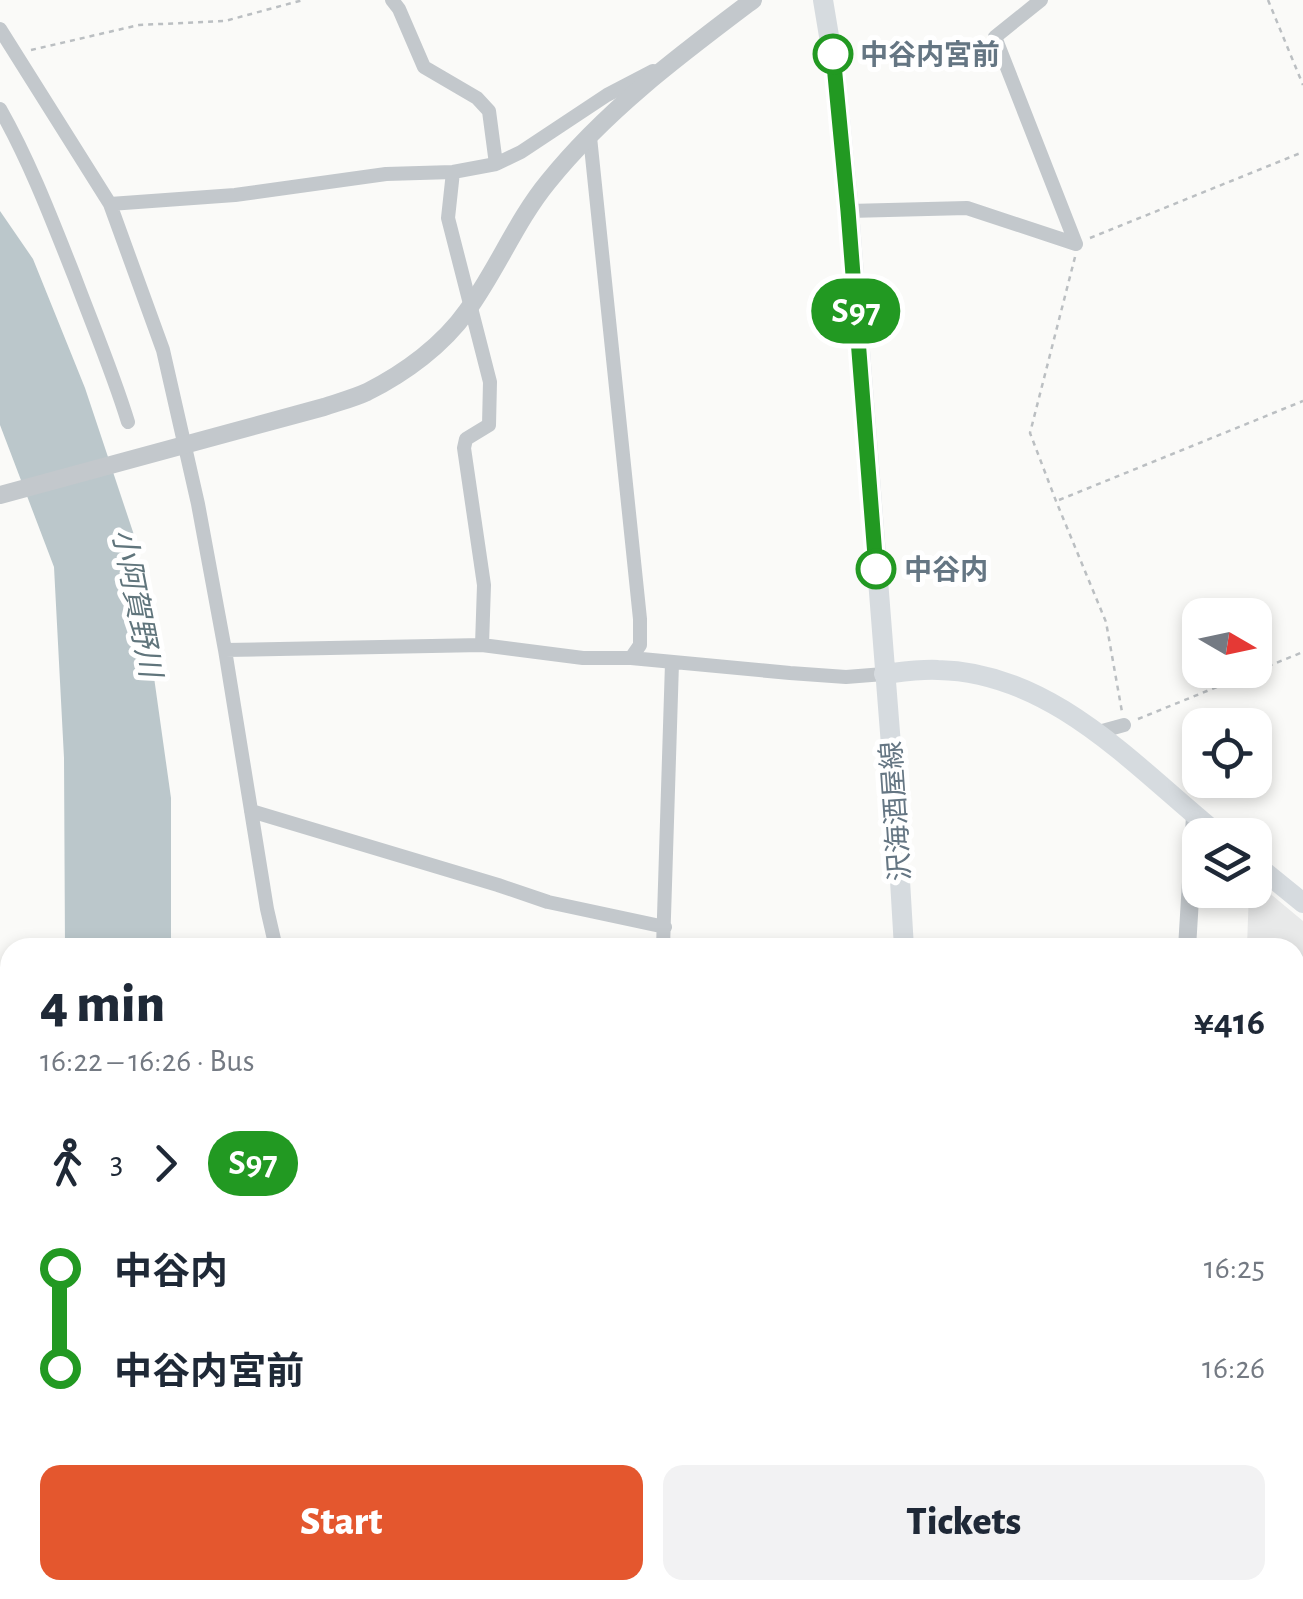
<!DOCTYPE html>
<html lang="en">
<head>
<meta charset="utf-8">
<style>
  body { margin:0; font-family:"Alegreya Sans","Noto Sans JP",sans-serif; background:#f2f2f3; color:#1f2937; height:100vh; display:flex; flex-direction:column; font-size:38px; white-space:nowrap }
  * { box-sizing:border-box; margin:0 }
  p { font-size:32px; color:#747a83 }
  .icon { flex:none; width:55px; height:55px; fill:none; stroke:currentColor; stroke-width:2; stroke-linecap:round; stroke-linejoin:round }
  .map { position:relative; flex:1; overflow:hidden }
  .details { position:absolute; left:0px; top:938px; width:1305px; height:662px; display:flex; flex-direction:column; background:#fff; border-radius:30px 30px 0 0; box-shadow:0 5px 15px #0003 }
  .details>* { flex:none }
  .badge { padding:0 20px; border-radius:32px; font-size:35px; line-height:65px }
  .needle { width:65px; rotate:99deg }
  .fabs { position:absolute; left:1182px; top:598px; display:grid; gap:20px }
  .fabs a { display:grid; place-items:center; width:90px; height:90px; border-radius:20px; background:#fff; box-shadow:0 5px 15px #0003; font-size:50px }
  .map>.badge { position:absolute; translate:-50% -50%; box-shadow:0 0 0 5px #fff }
  .legs { display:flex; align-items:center; gap:15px; height:110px; padding:0 40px; font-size:32px }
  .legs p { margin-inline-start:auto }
  .summary { display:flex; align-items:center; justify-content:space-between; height:170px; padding:0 40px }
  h1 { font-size:55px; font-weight:800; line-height:75px }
  .button { display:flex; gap:20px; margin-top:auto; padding:20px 40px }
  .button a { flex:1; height:115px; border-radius:20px; background:#e4572e; color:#fff; font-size:40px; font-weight:800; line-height:115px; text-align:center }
  .button a+a { background:#f2f2f3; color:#1f2937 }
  ul { padding:0 40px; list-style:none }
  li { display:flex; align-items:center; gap:35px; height:100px; font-size:38px }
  li i { display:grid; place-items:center; width:15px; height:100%; margin:0 12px; background:currentColor }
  li i::after { content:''; width:25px; height:25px; margin:-12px; border:8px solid; border-radius:50%; background:#fff }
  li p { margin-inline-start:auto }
  li:first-child i { background:linear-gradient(#0000 50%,currentColor 0) }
  li:last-child i { background:linear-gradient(currentColor 50%,#0000 0) }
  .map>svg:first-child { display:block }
  .built { fill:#e8e9e9 }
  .water { fill:#bbc7cb }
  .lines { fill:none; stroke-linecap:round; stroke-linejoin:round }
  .path { stroke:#bbbfc2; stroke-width:2.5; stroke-dasharray:5 5; stroke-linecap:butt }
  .minor { stroke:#c3c8cc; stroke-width:14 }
  .tertiary { stroke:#c3c8cc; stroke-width:18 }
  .secondary { stroke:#d6dbdf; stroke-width:20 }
  .line-1-casing { stroke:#fff; stroke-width:22 }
  .line-1 { stroke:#292; stroke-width:15 }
  .stop-1-dot { fill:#fff; stroke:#292; stroke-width:5 }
  .labels { text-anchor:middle; stroke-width:10; stroke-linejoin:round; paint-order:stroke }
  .stop-label { font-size:28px; font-weight:bold; fill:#657683; stroke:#fff; text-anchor:start }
  .street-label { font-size:28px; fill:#657683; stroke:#fff }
  .water-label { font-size:30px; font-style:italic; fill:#60757c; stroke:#fff }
</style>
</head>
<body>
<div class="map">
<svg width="1303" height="1599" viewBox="0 0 1303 1599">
  <rect width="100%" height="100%" fill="#fafaf8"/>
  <path class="built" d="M1255,881L1303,921V1599H1186V1590H1295V948L1247,947L1249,890H1255Z"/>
  <path class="water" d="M0,211L33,259L85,388L134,535L171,798V947H65L64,758L54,567L0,425Z
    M10,1220V1414L0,1427V1245Z"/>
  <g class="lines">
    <path class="path" d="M1268,0L1303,85
      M31,50L139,25L225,21L303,0
      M1090,238L1303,152
      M1075,257L1030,433L1056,501L1106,622L1122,712
      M1059,500L1303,401
      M1138,719L1303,652"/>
    <path class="minor" d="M392,0L399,9L424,67L477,98L489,111L496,164
      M1041,0L995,37L1076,244
      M0,29L110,204L163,350L198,504L225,650L267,909L276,948
      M0,109C30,162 52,220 75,278C93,326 113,373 128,422
      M590,137L640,619V645L631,658
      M453,172L448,218L490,382L489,425L466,439L464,448L484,585L482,645
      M110,204L235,195L386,174L453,172L496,164L521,152L607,95L653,71
      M849,211L967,208L1076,244
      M225,650L482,645L583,658H631L790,673L846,677L884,674
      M1095,733L1124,725
      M251,811L498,885L548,902L665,927
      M663,948L672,663
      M124,1599L130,1590
      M553,1599L555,1590"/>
    <path class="tertiary" d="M0,495L324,407C339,402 354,398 367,392C405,373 443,345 467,311C497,270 516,221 548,182C606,110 680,55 753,0
      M1187,948L1195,816
      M1295,1299L1303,1297
      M1162,1599V1590"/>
    <path class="secondary" d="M823,0L836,78L849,211L895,796L904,948
      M884,674C901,672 920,669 938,670C1053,672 1136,768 1219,835
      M1255,864L1303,903
      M758,1599L761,1590"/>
  </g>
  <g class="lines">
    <g class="line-1-casing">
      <path id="line-1" d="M833,54L848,211L876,569"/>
    </g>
    <use href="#line-1" class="line-1"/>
  </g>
  <g class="stop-1-dot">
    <circle cx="833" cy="54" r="18"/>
    <circle cx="876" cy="569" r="18"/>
  </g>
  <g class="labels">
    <g class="stop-label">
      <text x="860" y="64">中谷内宮前</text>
      <text x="904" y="579">中谷内</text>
    </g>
    <g class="street-label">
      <text transform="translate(895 811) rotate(-94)" y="10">沢海酒屋線</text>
    </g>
    <g class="water-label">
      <text transform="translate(137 603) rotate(79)" y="10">小阿賀野川</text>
    </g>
  </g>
</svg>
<div class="fabs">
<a><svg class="needle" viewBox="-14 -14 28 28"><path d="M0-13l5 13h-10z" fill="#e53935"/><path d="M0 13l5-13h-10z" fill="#747a83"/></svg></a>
<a><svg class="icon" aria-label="locate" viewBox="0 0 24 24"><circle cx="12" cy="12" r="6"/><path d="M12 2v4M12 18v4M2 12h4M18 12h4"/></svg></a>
<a><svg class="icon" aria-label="layers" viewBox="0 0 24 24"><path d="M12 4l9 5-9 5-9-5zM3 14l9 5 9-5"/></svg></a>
</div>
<b class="badge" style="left:856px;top:311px;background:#292;color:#fff">S97</b>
<section class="details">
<div class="summary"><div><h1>4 min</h1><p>16:22 – 16:26 · Bus</p></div><b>¥416</b></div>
<div class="legs"><svg class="icon" aria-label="walk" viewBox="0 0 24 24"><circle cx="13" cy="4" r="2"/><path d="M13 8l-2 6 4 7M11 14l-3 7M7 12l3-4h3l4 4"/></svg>3<svg class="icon" aria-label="forward" viewBox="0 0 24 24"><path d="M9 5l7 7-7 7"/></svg><b class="badge" style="background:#292;color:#fff">S97</b></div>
<ul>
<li><i style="color:#292"></i><b>中谷内</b><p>16:25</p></li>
<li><i style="color:#292"></i><b>中谷内宮前</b><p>16:26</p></li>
</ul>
<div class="button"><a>Start</a><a>Tickets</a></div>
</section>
</div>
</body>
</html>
